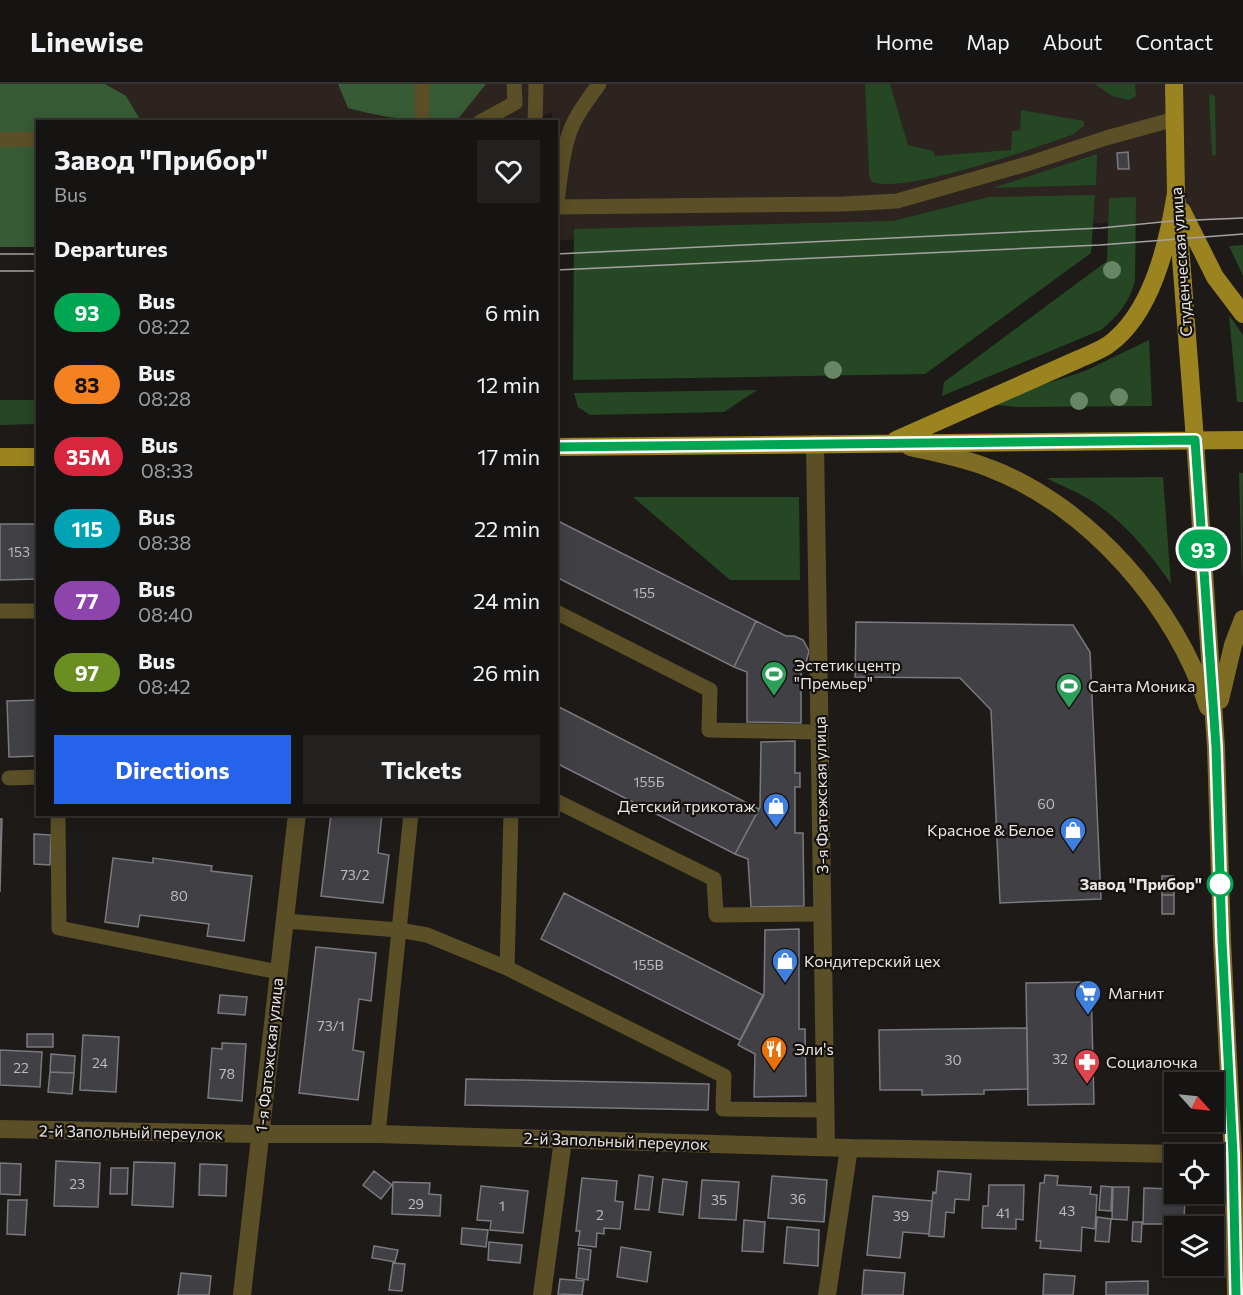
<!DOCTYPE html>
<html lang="en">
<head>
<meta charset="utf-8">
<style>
  body { margin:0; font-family:Commissioner,sans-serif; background:#232120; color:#f1f3f6; height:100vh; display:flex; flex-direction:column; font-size:22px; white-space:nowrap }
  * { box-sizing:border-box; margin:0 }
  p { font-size:20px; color:#9e9e9f }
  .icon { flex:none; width:33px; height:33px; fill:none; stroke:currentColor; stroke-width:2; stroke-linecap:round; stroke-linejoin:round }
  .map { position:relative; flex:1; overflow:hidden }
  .details { position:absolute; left:36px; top:36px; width:522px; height:696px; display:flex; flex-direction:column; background:#161412; border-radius:0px; box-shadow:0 3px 15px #0003,0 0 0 2px #353332 }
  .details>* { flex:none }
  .badge { padding:0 12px; border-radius:20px; font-size:21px; line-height:39px }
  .needle { width:39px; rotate:117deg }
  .controls { position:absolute; left:1164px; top:988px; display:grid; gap:12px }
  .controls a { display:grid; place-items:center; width:60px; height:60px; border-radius:0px; background:#161412; box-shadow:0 3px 15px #0003,0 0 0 2px #353332; font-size:30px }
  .map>.badge { position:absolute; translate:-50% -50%; box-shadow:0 0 0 3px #fff }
  h2 { padding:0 18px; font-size:22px; line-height:54px }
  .round { display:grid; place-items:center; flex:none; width:63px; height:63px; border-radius:0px; background:#232120 }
  .head { display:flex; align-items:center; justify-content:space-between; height:102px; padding:0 18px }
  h1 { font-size:28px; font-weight:700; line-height:45px }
  .cta { display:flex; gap:12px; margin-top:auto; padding:12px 18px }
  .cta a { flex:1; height:69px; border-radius:0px; background:#2563eb; color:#fff; font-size:24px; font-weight:700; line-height:69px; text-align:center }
  .cta a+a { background:#232120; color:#f1f3f6 }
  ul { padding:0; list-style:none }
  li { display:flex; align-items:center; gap:18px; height:72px; padding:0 18px }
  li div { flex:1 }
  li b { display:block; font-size:22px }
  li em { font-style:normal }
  li .badge { min-width:66px; font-weight:700; text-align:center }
  header { display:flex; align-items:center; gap:36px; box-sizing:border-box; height:84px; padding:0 30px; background:#161412; border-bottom:2px solid #353332 }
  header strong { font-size:28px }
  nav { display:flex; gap:33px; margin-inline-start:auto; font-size:21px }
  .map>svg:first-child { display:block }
  .built { fill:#2d231f }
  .green { fill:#254724 }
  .forest { fill:#365b35 }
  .building { fill:#404045; stroke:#797a7f; stroke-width:1.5 }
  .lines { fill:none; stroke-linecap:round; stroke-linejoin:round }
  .service { stroke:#5a4f26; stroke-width:15 }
  .minor { stroke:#5a4f26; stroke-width:18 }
  .secondary { stroke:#7f6c25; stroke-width:18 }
  .primary { stroke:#9b831f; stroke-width:18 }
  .tram { stroke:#a5a19f; stroke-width:1.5 }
  .tree { fill:#678663 }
  .line-casing { stroke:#fff; stroke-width:14 }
  .line { stroke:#00a651; stroke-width:9 }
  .stop-dot { fill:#fff; stroke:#00a651; stroke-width:3 }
  .labels { text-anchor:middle; stroke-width:4.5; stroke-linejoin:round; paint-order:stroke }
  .number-label { font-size:14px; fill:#bdbbbb }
  .street-label { font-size:16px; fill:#e7e4e2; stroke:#15110f }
  .poi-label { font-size:16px; fill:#e7e4e2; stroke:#15110f; text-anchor:start }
  .stop-label { font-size:16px; font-weight:bold; fill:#e7e4e2; stroke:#15110f; text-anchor:end }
</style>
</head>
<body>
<header>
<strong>Linewise</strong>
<nav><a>Home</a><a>Map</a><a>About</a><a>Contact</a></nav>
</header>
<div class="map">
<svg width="1243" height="1211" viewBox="0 0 1243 1211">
  <rect width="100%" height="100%" fill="#1e1a18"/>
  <path class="built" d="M0,0H1243V135L557,156L556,38L552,37V28L529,38H38Z"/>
  <path class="green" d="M865,0H890L908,61L933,67L935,72L1011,66L1012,47L1020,46L1021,26L1084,37V42L1072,51C1030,65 909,110 872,98L869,91Z
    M1095,0H1135L1136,12L1129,16L1112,12Z
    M1210,10L1215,12L1216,71L1212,72L1209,12Z
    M1097,70L1096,101L993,104Z
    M1095,111L1091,169L925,290L573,296L574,145L893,137L989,113Z
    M1136,113L1135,197C1129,219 1118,232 1101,246L942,312L944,298L1107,177L1109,114Z
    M1243,161V192L1229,162Z
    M1229,231L1243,251V318H1237Z
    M1149,256L1152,322L1019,323L984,320L1085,287Z
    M757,306L724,328L590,331L578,323L574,309Z
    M0,316H37V340L0,341Z
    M1239,389H1243L1242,503Z
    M1163,393L1171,500C1150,469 1126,440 1095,419C1080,409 1062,402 1046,394Z
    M633,413H799L800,496H730Z"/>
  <path class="forest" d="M0,0H105L126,12L141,37L38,38L37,163H0Z
    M338,0H486L458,35C416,38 390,35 348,24Z"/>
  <path class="building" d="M1128,68L1129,85H1118L1117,69Z
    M556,436L756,537L734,583L556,493Z
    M0,440H38V495L0,496Z
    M756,537L786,552H794L803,556L809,567L806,579L801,585V639L747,638V588L734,583Z
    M856,538L1073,541L1090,568L1101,815L1000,819L991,626L960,594L855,593Z
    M38,616V672L9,673L7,617Z
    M559,623L759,725L735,770L556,679V629Z
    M795,657V689H800V703H795V749H803L804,822L751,823L748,775L735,770L760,723L761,658Z
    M331,730H382L378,769L389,771L383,819L321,812Z
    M0,735H2L0,808Z
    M34,750L51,751L50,781L34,780Z
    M113,774L153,779V774L212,782L211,787L252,792L244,857L207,852L209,840L140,831L138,843L105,838Z
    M1162,792H1174V811H1162Z
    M564,809L763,911L740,956L541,855Z
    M1162,811H1174V830H1162Z
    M799,845V945H805L806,1012L754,1013L755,970L738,961L764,911L765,846Z
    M316,863L376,869L371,917L359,915L353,966L364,968L358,1016L299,1009Z
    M1091,898L1094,1020L1028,1021L1026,899Z
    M220,911L247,913L245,931L218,929Z
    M1027,944L1028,1005L984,1006V1010L922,1011V1006H880L879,946Z
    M27,950H53V963H27Z
    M83,951L119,953L116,1008L80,1006Z
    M222,959L246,960L242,1017L208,1014L212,964L222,965Z
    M0,966L42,968L40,1003L0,1001Z
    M51,970L75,972L74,989L50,988Z
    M50,988L74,989L72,1010L48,1008Z
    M466,995L709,1000L708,1026L465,1021Z
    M56,1077L100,1079L98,1123L54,1122Z
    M134,1078L175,1079L173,1123L132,1121Z
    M0,1079L21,1080L20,1111L0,1110Z
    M200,1080L227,1081L226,1112L199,1111Z
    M111,1084H128L127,1110H110Z
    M374,1087L392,1101L381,1115L363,1101Z
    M938,1087L971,1090L969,1116L955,1115L954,1129L946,1128L944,1153L929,1152V1150L933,1108L936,1109Z
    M639,1091L653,1093L649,1126L635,1125Z
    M1045,1091L1058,1092L1057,1101L1091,1103L1090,1110L1097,1111L1095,1145L1082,1143L1081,1167L1040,1164L1041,1157H1036L1040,1099H1044Z
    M772,1092L827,1096L824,1138L768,1134Z
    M582,1094L617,1097L615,1117L623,1118L620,1145L604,1144V1150L597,1149L596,1163L578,1161L580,1147H576Z
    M663,1095L687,1098L683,1131L659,1128Z
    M702,1096L739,1098L736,1136L699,1134Z
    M393,1098L430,1099L429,1110L441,1111L440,1132L392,1130Z
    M989,1101H1024L1023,1136L1016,1135V1145L982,1144L983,1122H988Z
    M481,1102L528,1107L523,1149L490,1146L491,1137L477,1136Z
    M1101,1102L1112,1103L1111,1127L1099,1126Z
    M1113,1103H1129L1127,1136L1112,1135Z
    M1144,1104L1174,1105V1110H1185L1184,1140H1143Z
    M873,1112L932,1117L929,1150L903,1148L900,1174L867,1171Z
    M8,1116H27L25,1151L7,1150Z
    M1097,1133L1111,1135L1109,1158L1095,1157Z
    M744,1136L765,1138L763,1168L742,1167Z
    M1133,1138H1142L1141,1158L1132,1157Z
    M787,1143L819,1146L818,1182L784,1179Z
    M462,1144L488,1146L486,1163L461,1160Z
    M489,1158L522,1161L520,1179L488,1176Z
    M374,1162L398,1166L395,1178L372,1174Z
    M621,1163L651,1168L647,1198L617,1193Z
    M579,1164L591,1166L588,1196L576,1194Z
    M393,1179L405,1180L402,1207L389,1206Z
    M864,1186L905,1189L903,1211H862Z
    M181,1189L211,1192L209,1211H178Z
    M1044,1190L1075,1192L1073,1211H1043Z
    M560,1195L584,1197L582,1211L558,1210Z
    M1148,1197V1211H1106V1198Z"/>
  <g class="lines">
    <path class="service" d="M422,0V38
      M480,38L515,19L514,0
      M535,38L536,0
      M0,56L38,55
      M557,123L843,120L897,117L1027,80L1106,54L1175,35
      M556,124C560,99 562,63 573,40C580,25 590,13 599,0
      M0,527H38
      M556,528L710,606L709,646L819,648
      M9,694L38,693
      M556,717L714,795L716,831L823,830
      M58,730L59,844L278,888
      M511,730L507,884L724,992L723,1025L826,1026
      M285,837L399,846L427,851L507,884
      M378,1050L411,730"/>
    <path class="minor" d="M815,360L826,1063
      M0,1045L260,1050H378L849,1064L1233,1071
      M242,1211L297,730
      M542,1211L563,1056
      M827,1211L849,1064"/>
    <path class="secondary" d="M1195,356L1216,663L1222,857L1233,1071L1236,1211
      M910,363C937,369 964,374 989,384C1088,421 1177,523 1208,623
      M1220,616L1233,561L1243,535"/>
    <path class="primary" d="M1174,0L1176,109L1195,356
      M1182,127L1215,193L1243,230
      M896,356L1079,275C1088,271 1099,267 1108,261C1152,230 1168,159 1176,109
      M556,363L1243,356
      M0,373H38"/>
    <path class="tram" d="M0,170H38
      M556,170L1101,144L1172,137L1243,134
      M556,186L1100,161L1243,150
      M0,187H38"/>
  </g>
  <g class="tree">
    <circle cx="1112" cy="186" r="9"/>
    <circle cx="833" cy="286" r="9"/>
    <circle cx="1119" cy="313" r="9"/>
    <circle cx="1079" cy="317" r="9"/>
  </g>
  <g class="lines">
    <g class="line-casing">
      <path id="line" d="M556,363L1195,356L1216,663L1222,857L1233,1071L1236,1211"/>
    </g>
    <use href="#line" class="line"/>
  </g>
  <defs>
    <g id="stadium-pin" transform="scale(1.35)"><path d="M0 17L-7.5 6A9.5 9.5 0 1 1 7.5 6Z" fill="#2e9e5b" stroke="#15110f"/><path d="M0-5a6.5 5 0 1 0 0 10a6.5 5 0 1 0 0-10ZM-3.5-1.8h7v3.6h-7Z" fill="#fff"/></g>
    <g id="shop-pin" transform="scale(1.35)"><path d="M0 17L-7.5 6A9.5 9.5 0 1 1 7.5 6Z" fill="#3f7fe0" stroke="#15110f"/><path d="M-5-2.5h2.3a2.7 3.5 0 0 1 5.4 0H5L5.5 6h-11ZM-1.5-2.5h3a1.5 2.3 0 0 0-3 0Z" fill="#fff"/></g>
    <g id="supermarket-pin" transform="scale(1.35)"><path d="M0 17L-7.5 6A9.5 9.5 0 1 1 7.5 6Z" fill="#3f7fe0" stroke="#15110f"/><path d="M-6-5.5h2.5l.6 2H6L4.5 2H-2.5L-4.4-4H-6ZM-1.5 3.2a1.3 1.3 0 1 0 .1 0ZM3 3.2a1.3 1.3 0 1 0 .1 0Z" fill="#fff"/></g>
    <g id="restaurant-pin" transform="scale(1.35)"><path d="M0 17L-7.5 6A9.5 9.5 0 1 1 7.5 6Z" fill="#e8710a" stroke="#15110f"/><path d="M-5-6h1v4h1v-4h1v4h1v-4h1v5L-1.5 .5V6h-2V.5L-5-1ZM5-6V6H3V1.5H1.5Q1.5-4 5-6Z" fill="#fff"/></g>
    <g id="pharmacy-pin" transform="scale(1.35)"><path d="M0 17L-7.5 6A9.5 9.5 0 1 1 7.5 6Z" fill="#e0444e" stroke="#15110f"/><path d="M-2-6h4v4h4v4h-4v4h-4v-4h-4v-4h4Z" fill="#fff"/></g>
  </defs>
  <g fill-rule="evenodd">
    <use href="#stadium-pin" x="774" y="590"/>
    <use href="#stadium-pin" x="1069" y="602"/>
    <use href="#shop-pin" x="776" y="722"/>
    <use href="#shop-pin" x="1073" y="746"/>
    <use href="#shop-pin" x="785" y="877"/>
    <use href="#supermarket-pin" x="1088" y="909"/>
    <use href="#restaurant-pin" x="774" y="965"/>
    <use href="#pharmacy-pin" x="1087" y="978"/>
  </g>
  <circle class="stop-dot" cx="1220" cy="800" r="12"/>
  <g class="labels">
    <g class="number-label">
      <text x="19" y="473">153</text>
      <text x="644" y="514">155</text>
      <text x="649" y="703">155Б</text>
      <text x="1046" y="725">60</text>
      <text x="355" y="796">73/2</text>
      <text x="179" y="817">80</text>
      <text x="648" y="886">155В</text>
      <text x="331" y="947">73/1</text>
      <text x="1060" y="980">32</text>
      <text x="953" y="981">30</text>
      <text x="100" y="984">24</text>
      <text x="21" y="989">22</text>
      <text x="227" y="995">78</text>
      <text x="77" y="1105">23</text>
      <text x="798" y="1120">36</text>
      <text x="719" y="1121">35</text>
      <text x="416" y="1125">29</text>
      <text x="502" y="1127">1</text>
      <text x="1067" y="1132">43</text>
      <text x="1003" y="1134">41</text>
      <text x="600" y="1136">2</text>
      <text x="901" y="1137">39</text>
    </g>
    <g class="street-label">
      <text transform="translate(1181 178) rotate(-94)" y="6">Студенческая улица</text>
      <text transform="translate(821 711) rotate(-91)" y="6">3-я Фатежская улица</text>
      <text transform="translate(269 971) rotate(-84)" y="6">1-я Фатежская улица</text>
      <text transform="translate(131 1048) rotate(1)" y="6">2-й Запольный переулок</text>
      <text transform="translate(616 1057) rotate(2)" y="6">2-й Запольный переулок</text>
    </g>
    <g class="poi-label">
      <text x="794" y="587">Эстетик центр<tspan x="794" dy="18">"Премьер"</tspan></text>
      <text x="1088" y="608">Санта Моника</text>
      <text x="756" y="728" text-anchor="end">Детский трикотаж</text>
      <text x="1054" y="752" text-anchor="end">Красное &amp; Белое</text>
      <text x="804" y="883">Кондитерский цех</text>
      <text x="1108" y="915">Магнит</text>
      <text x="794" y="971">Эли's</text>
      <text x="1106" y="984">Социалочка</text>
    </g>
    <g class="stop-label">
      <text x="1202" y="806">Завод "Прибор"</text>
    </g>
  </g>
</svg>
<div class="controls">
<a><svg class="needle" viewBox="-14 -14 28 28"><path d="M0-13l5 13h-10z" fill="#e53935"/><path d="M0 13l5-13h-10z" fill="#9e9e9f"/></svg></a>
<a><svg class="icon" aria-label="locate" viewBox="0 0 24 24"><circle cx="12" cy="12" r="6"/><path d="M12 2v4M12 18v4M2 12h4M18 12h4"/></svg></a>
<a><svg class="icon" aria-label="layers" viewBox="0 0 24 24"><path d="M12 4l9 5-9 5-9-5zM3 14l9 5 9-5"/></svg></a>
</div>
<b class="badge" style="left:1203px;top:465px;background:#00a651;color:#fff">93</b>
<section class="details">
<div class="head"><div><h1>Завод &quot;Прибор&quot;</h1><p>Bus</p></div><a class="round"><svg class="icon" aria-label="heart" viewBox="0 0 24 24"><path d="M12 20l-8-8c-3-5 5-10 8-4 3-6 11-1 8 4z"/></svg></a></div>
<h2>Departures</h2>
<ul>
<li><span class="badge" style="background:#00a651;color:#fff">93</span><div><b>Bus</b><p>08:22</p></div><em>6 min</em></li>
<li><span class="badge" style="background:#f58220;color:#111">83</span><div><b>Bus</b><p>08:28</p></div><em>12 min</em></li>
<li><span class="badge" style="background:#d7263d;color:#fff">35М</span><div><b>Bus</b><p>08:33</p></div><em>17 min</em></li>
<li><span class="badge" style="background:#00a3b4;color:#fff">115</span><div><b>Bus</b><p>08:38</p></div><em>22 min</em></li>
<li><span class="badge" style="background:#8e44ad;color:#fff">77</span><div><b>Bus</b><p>08:40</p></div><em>24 min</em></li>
<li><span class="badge" style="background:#6b8e23;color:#fff">97</span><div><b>Bus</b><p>08:42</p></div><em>26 min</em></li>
</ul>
<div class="cta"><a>Directions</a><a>Tickets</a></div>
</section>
</div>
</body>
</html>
